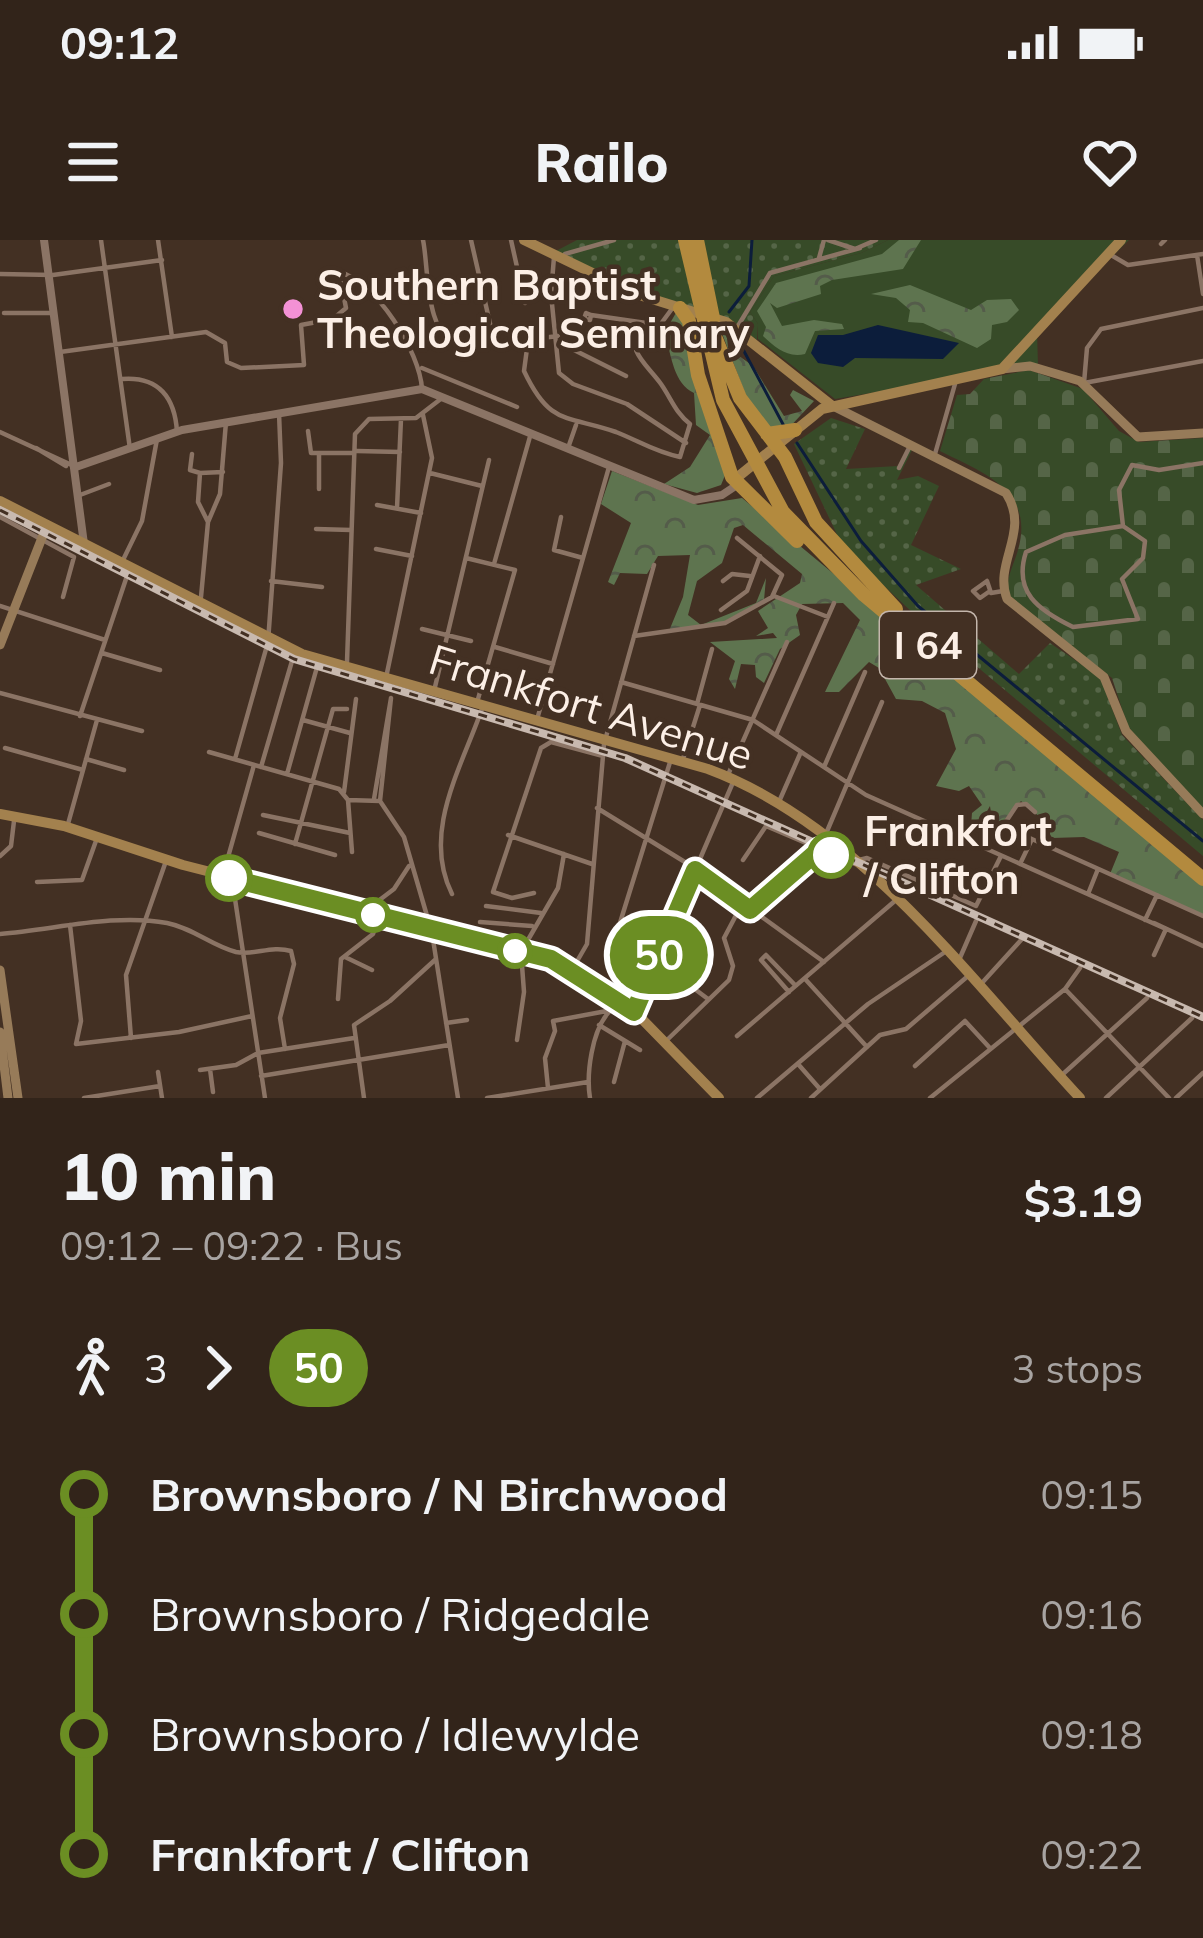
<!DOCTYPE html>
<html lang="en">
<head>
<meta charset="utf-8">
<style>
  body { margin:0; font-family:Mulish,sans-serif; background:#3a2c23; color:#f1f3f6; height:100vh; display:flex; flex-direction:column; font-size:45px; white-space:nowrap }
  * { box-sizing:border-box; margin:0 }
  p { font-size:39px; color:#a8a4a2 }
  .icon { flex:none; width:66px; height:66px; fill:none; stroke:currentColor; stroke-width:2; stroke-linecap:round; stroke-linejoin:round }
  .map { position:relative; height:858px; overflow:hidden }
  .panel { display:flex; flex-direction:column; background:#32241a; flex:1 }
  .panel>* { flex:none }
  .badge { padding:0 24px; border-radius:39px; font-size:42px; line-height:78px }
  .map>.badge { position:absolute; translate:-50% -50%; box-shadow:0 0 0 6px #fff }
  .legs { display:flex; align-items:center; gap:18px; height:132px; padding:0 60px; font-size:39px }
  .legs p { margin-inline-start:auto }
  .head { display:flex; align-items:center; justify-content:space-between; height:204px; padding:0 60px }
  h1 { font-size:66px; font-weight:800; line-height:90px }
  ul { padding:0 60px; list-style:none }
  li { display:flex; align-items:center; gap:42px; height:120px; font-size:45px }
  li i { display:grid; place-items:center; width:18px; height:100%; margin:0 15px; background:currentColor }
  li i::after { content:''; width:30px; height:30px; margin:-15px; border:9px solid; border-radius:50%; background:#32241a }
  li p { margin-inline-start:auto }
  li:first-child i { background:linear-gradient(#0000 50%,currentColor 0) }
  li:last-child i { background:linear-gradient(currentColor 50%,#0000 0) }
  .status { display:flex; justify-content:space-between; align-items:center; height:84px; padding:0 60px; background:#32241a; direction:ltr }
  .status svg { height:33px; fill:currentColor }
  header { display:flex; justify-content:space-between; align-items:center; height:156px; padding:0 60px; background:#32241a; font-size:54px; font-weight:800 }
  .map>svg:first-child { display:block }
  .grass { fill:#374b28 }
  .forest { fill:url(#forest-crowns) }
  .cemetery { fill:url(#cemetery-stones) }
  .park { fill:url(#park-dots) }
  .water { fill:#0c1d3b }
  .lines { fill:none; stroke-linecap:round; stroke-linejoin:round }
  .stream { stroke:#0c1d3b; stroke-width:3 }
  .minor { stroke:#8b7465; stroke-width:4.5 }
  .tertiary { stroke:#8b7465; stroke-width:8 }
  .secondary { stroke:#977b59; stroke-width:9 }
  .primary { stroke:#a3814e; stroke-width:10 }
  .motorway { stroke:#b38a3e; stroke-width:14 }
  .rail-casing { stroke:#c8b9af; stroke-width:8 }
  .rail { stroke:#433023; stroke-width:3; stroke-dasharray:9; stroke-linecap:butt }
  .line-1-casing { stroke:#fff; stroke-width:27 }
  .line-1 { stroke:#6b8e23; stroke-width:18 }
  .poi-dot { fill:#f391d5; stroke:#433023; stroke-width:4.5 }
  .stop-1-dot { fill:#fff; stroke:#6b8e23; stroke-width:6 }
  .labels { text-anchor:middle; stroke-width:9; stroke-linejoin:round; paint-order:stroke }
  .shield { fill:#433023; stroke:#c4b6ac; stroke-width:3 }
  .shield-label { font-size:39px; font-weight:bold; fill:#fcefe6 }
  .poi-label { font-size:42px; font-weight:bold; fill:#fcefe6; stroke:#433023; text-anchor:start }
  .street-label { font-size:42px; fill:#fcefe6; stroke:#433023 }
  .stop-label { font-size:42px; font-weight:bold; fill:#fcefe6; stroke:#433023; text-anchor:start }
</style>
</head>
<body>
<div class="status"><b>09:12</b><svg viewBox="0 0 49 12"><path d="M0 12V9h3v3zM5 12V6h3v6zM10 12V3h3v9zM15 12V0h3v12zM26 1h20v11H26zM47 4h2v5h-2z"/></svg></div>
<header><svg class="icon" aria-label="menu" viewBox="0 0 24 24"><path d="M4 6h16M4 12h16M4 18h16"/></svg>Railo<svg class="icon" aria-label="heart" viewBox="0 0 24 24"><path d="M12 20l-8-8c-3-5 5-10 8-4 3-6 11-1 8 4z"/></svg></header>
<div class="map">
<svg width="1203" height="858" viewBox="0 0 1203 858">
  <defs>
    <pattern id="forest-crowns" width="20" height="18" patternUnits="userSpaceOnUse" patternTransform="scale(3)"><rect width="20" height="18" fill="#5e744f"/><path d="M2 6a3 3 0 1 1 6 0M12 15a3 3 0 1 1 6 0" fill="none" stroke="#545c4a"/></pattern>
    <pattern id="cemetery-stones" width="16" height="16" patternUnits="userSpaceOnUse" patternTransform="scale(3)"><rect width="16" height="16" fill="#374b28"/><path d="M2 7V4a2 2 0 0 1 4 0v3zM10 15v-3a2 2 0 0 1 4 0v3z" fill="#556547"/></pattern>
    <pattern id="park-dots" width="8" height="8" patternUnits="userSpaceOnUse" patternTransform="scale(3)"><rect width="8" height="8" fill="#374b28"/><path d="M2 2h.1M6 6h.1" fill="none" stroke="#556547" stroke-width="1.8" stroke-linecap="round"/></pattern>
  </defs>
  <rect width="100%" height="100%" fill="#433023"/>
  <path class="grass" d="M888,0H1129L1037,90L1038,125L835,159L758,99V84L750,72L774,36L861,13Z"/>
  <path class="forest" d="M899,0H921L903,29L832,40L820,46L821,54L777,68L770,63L782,86L814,80L842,84L844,89L815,91L805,114C787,118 776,108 763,96L766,87L757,71L776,43L882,14Z
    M910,45L971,70L987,60L1011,59L1019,70L1007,82L992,85L991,99L977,108L923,83L908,82L910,70L896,58L871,54Z
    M677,71L685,77L726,233L721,245L697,253L664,244L690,227L710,195L696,185L694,153C674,144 671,116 665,92Z
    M718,83L726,87L728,108L753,126L784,176L802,171L790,155L793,150L814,161L785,192L779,194L753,174Z
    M612,231L698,265L742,258L1149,595L1203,646V675L1110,634L1119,612L1084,597L1052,598L1042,579L1021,561L1002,583L992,579L990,566L978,587L971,586L972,573L982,565L969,546L959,551L936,546L956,509L945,473L922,461L896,459L879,428L869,422L839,452H825L860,380L843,363L802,364L796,375L800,395L780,409L764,443L756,437L755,425L741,424L735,449L729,439L735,421L710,402L777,398L773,393L756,396L768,388L758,371L800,343L802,334L743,285L734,288L722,323L697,341L688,375L701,385L756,363L766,338L764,360L719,384L669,391L683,357L690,315L658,316L647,334L620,333L614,345L608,342L631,283L601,264Z"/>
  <path class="cemetery" d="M1029,130L1083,149L1119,191L1139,202L1203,198V569L1128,487L1112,438L1008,355C1005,339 1014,325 1018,310C1035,251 984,233 940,211L957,155L970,154L984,139Z"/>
  <path class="park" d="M577,0H888L861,13L774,36L750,72L758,84L757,100L726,78L630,48L556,11Z
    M831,178L865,189L846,229L898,226L909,206L913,208L897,240L918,236L939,246L911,305L961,329L916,345L1019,434L1050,403L1100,437L1122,495L1203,580V616L913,373L843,307L794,204Z"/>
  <path class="water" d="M878,85L959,103L943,119L855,118L843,127L818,123L811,113L818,95H843Z"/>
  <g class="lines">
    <path class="stream" d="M729,72L749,46L752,0
      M738,100L785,188
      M797,203L861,301L918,366L1203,601"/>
    <path class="minor" d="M101,0L130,209
      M158,0L172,97
      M423,0C429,27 424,99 461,104C484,108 505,101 529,107
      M471,0L494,101
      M511,0L525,63
      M828,0L855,9L876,0
      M1161,4L1165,0
      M565,14L614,0
      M1111,15L1128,25L1203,14
      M1197,15L1203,54
      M554,17L551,54L559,133L573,144L627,164L686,203
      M819,18L824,0
      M0,34L53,35L162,20
      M1203,68L1101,89L1087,108L1084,143L1203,121
      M4,73H54
      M586,73L591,75L590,80L584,79Z
      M591,75L660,85L674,66
      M530,86L524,131C550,186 566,175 616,192C639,201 655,212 680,217L690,184C675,172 672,160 661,144C644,121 629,115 635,83
      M738,86L770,33L860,8
      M534,99L558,96
      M558,102L626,136
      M60,112L206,92L225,103L227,122L241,128L304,125L301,85L333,79L346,68L339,32C376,41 420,112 422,149
      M422,128L517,167
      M122,139C159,136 175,158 177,192
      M308,191L311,213H353
      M0,192L76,227
      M36,208L66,226
      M568,208L576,185
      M357,211L400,212
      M319,213V249
      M192,214L190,230L200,233L198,262L208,282
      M935,214L955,144
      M899,228L909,208
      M200,233L223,232
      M430,233L482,246
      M80,255L109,244
      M377,265L421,273
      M397,268L401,179
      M0,277L74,317L63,357
      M561,277L554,310L583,318
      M1123,286L1145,301L1143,318L1122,339L1138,379L1073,387C1038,370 1013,352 1026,312L1065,295Z
      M1123,286L1119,250L1132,225L1159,230L1203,223
      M316,289L351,290
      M737,298L782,335L772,357
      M376,309L412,316
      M466,318L515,330L478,459
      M123,320L142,281L157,199
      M494,324L531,193
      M271,341L322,347
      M723,341L732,334L750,336
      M990,351L980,358L973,351L987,341L991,353L1003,351
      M201,357L208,282L220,254L226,182
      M0,366L105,400
      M721,370L747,351L760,316
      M422,389L471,401
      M634,396L725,383L774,356L828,377
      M495,407L553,424
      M102,413L160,430
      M347,422L355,194L369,179L416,178L442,158
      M387,433L432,218L423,175
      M621,442L753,480L866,555L1166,689
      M435,447L489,220
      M0,453L142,491
      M697,464L712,409
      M80,476L130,327
      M538,476L609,227
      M303,480L350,493
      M776,495L834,363
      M5,508L83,530
      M209,512L339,549L348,560L380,561L404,597L432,693L458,858
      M86,519L124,530
      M235,519L268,402L281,223L279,173
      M682,522L700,465
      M261,527L292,421
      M824,527L865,432
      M287,534L319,420
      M727,537L787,402
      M344,552L356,459
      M374,559L391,458L380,561
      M348,560L352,612
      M778,564L800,514
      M597,568L693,627L824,722
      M263,575L350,593
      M983,577L1203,676
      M68,584L97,480
      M1003,586L1017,565L1026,564L1035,572
      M259,593L335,615
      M508,595L592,624
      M825,596L882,462
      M295,604L333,469H347
      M0,616L11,606L14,581
      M743,620L766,586L855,624
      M859,620L867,618L976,666L1001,616
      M1020,624L1032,599
      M223,635L254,525
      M232,639L265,858
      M37,642L82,640L97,598
      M534,653L512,658L493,652L541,508L551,502L603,516
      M452,654C421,592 462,527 483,466
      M1088,654L1098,629
      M486,666L541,673
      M369,668L394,649L409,626
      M735,677L754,668L819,610
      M1145,680L1157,655
      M480,682L532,686
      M1154,683L1203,706
      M70,685L81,781L76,804L179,792L252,776
      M619,686L671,519
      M0,694C54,690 113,673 167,683C193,688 212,706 236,712C254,716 271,705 291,711L294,724L280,778L285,809
      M1154,715L1166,689
      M345,717L372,730
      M959,720L976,681
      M658,721L669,725L690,683
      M572,730L587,704L604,504L654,325
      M680,738L708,759
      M806,740L867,807
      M981,744L1022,699
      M1065,749L1169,858
      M789,752L761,720L766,715L794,744
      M338,759L341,719L373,694L379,676
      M634,772L734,540
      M446,783L467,780
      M599,785L640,810
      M737,796L896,660
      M131,798L126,735L166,621
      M517,800L524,752L521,712L558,648L564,614
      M666,801L729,740L733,726L724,698L742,664
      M798,824L820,849
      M915,826L965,781L989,807
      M210,829L213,852
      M200,830L236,825L258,813L354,798
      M158,832L162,858
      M1063,834L1147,758
      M261,836L449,805
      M614,842L625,801
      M548,848L545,818L555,791L553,781L612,770
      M84,858L160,846
      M364,858L354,785L390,761L436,719
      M487,858L588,842
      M590,858C586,834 592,790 609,772
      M757,858L868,764L945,712
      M811,858L880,795L906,789L968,736
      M930,858L1065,749L1080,728
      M1106,858L1192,778
      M1176,858L1203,833"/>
    <path class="tertiary" d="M44,0L84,304
      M76,227L182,190L422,149L694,260L722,255L737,245"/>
    <path class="secondary" d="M1002,129L1030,126L1080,141L1138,197L1203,193
      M835,167L1006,253C1031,292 993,322 1007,359L1104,437L1126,491L1203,574
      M0,405L47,285
      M0,730L18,858
      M0,792L8,858"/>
    <path class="primary" d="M524,0L636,54L726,82L831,165
      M734,240L822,169L1002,129L1121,0
      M0,261L302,414L708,529C860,585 973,743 1080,858
      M0,574L64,586L183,625L551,719L638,775L719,858"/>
    <path class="motorway" d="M685,0L723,160L783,272L864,355L1203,639
      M697,0L713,78
      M680,68L689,81L698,135L732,237L797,301
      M716,99L740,158L785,217L816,282L896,369
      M767,194L795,190"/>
    <g class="rail-casing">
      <path id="rail" d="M0,270L294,419L625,518L1203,777"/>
    </g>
    <use href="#rail" class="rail"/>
  </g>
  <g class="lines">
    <g class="line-1-casing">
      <path id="line-1" d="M229,638L551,719L634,772L695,630L750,670L819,610L831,615"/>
    </g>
    <use href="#line-1" class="line-1"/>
  </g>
  <circle class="poi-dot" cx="293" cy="69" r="12"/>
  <g class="stop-1-dot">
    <circle cx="831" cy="615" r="21"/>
    <circle cx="229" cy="638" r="21"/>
    <circle cx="373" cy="675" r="15"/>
    <circle cx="515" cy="711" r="15"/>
  </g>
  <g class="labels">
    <rect class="shield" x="880" y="372" width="96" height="66" rx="9"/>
    <g class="shield-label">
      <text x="928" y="419">I 64</text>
    </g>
    <g class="poi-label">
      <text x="317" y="60">Southern Baptist<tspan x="317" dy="48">Theological Seminary</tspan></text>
    </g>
    <g class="street-label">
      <text transform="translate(591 467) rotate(17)" y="15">Frankfort Avenue</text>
    </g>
    <g class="stop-label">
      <text x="864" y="606">Frankfort<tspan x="864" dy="48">/ Clifton</tspan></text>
    </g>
  </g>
</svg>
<b class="badge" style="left:659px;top:715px;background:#6b8e23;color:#fff">50</b>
</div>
<section class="panel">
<div class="head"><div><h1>10 min</h1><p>09:12 – 09:22 · Bus</p></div><b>$3.19</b></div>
<div class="legs"><svg class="icon" aria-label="walk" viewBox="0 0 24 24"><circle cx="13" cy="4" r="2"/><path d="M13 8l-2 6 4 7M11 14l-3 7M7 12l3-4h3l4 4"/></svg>3<svg class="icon" aria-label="forward" viewBox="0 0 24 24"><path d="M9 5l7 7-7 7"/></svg><b class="badge" style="background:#6b8e23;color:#fff">50</b><p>3 stops</p></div>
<ul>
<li><i style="color:#6b8e23"></i><b>Brownsboro / N Birchwood</b><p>09:15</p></li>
<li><i style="color:#6b8e23"></i><span>Brownsboro / Ridgedale</span><p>09:16</p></li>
<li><i style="color:#6b8e23"></i><span>Brownsboro / Idlewylde</span><p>09:18</p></li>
<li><i style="color:#6b8e23"></i><b>Frankfort / Clifton</b><p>09:22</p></li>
</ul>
</section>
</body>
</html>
